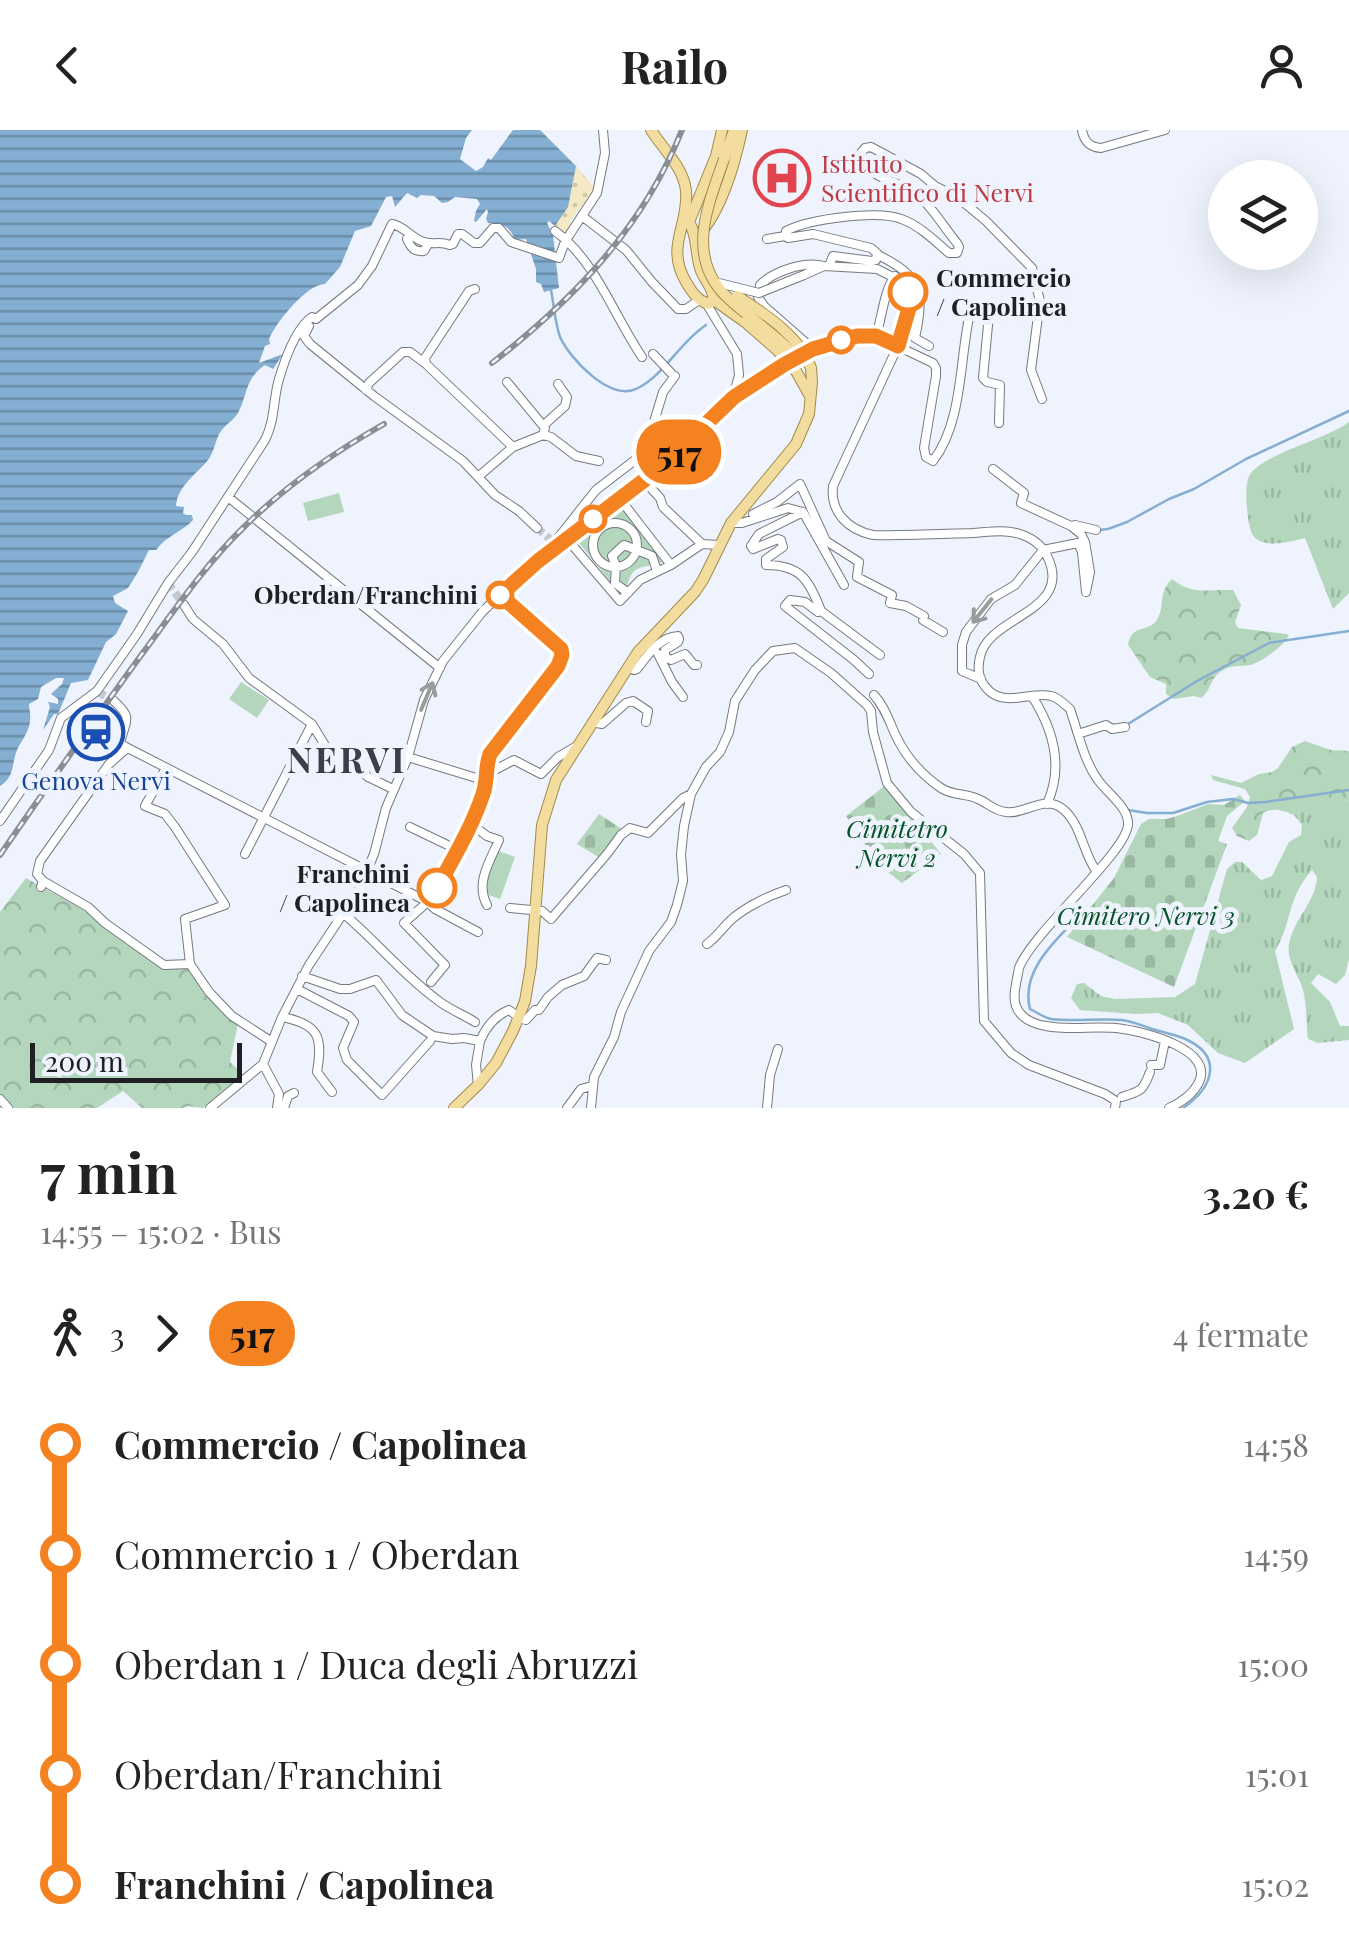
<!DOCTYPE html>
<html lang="it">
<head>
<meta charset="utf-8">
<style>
  body { margin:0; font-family:"Playfair Display",serif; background:#f2f2f2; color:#222; height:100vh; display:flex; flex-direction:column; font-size:38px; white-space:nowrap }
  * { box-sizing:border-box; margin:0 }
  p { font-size:32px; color:#767676 }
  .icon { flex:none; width:55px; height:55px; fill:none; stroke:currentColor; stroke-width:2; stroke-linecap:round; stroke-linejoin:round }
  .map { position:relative; height:978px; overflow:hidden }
  .details { display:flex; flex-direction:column; background:#fff; flex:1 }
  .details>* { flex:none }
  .badge { padding:0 20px; border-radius:32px; font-size:35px; line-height:65px }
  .controls { position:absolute; left:1208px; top:30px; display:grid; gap:20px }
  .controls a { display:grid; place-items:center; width:110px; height:110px; border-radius:50%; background:#fff; box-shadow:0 10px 40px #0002; font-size:50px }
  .scale { position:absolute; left:30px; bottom:25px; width:212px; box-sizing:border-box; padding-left:10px; border:5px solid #1e2023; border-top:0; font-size:28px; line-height:35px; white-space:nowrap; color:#1e2023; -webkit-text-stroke:8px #eef3fd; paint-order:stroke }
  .map>.badge { position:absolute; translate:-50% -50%; box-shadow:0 0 0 5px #fff }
  .legs { display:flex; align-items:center; gap:15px; height:110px; padding:0 40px; font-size:32px }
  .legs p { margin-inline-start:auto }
  .overview { display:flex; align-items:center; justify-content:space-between; height:170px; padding:0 40px }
  h1 { font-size:55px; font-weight:700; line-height:75px }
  ul { padding:0 40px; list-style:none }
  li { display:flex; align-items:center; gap:35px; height:110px; font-size:38px }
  li i { display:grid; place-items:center; width:15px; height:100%; margin:0 12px; background:currentColor }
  li i::after { content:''; width:25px; height:25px; margin:-12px; border:8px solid; border-radius:50%; background:#fff }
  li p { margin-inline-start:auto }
  li:first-child i { background:linear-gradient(#0000 50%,currentColor 0) }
  li:last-child i { background:linear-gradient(currentColor 50%,#0000 0) }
  header { display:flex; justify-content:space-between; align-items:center; height:130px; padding:0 40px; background:#fff; font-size:45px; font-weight:700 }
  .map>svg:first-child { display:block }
  .grass { fill:url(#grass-tufts) }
  .forest { fill:url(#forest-crowns) }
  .sand { fill:url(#sand-dots) }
  .cemetery { fill:url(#cemetery-stones) }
  .garden { fill:#b4d6bc }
  .water { fill:url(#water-rules) }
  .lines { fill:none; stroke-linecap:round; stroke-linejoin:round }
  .stream { stroke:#84aed2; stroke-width:2.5 }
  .minor-tunnel { stroke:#c4c9d1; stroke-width:8; stroke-dasharray:8 4; stroke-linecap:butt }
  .minor-casing { stroke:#757981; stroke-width:10 }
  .major-casing { stroke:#a28b49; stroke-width:12 }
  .minor { stroke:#fff; stroke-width:8 }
  .major { stroke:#f2dc9e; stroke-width:10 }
  .rail-casing { stroke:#8a8d94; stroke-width:6 }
  .rail { stroke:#eef3fd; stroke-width:2.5; stroke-dasharray:8; stroke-linecap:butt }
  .minor-bridge-casing { stroke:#757981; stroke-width:10; stroke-linecap:butt }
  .major-bridge-casing { stroke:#a28b49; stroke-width:12; stroke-linecap:butt }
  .minor-bridge { stroke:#fff; stroke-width:8 }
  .major-bridge { stroke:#f2dc9e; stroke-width:10 }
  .oneway { stroke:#9a9b9c }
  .line-1-casing { stroke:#fff; stroke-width:22 }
  .line-1 { stroke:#f58220; stroke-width:15 }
  .stop-1-dot { fill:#fff; stroke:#f58220; stroke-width:5 }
  .labels { text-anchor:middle; stroke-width:10; stroke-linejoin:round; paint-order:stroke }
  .health-label { font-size:25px; fill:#be3a42; stroke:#eef3fd; text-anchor:start }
  .stop-label { font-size:25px; font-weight:bold; fill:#1e2023; stroke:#eef3fd; text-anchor:end }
  .transit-label { font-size:25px; fill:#164399; stroke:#eef3fd }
  .park-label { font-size:25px; font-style:italic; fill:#065328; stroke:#eef3fd }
  .district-label { font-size:35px; font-weight:bold; letter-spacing:2.5px; fill:#3b3f47; stroke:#eef3fd }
</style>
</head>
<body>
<header><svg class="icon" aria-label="back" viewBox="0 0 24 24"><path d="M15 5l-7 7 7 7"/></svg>Railo<svg class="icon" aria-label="person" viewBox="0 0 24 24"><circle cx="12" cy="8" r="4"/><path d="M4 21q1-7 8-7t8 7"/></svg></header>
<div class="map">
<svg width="1349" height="978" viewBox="0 0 1349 978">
  <defs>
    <pattern id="grass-tufts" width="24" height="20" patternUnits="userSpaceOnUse" patternTransform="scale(2.5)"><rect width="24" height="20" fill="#b4d6bc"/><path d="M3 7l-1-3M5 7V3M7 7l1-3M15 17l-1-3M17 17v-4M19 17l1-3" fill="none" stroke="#9ab7a1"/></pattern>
    <pattern id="forest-crowns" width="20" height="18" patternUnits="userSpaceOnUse" patternTransform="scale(2.5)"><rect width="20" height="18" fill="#b4d6bc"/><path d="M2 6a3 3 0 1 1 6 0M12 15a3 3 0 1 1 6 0" fill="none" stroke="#9ab7a1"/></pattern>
    <pattern id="sand-dots" width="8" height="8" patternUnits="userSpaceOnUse" patternTransform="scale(2.5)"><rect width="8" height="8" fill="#f3e9c4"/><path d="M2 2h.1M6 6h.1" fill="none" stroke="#d0c8a8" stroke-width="1.8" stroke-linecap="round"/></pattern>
    <pattern id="cemetery-stones" width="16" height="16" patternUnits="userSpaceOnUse" patternTransform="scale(2.5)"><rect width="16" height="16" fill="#b4d6bc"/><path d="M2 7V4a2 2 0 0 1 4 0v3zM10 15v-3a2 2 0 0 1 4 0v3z" fill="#9ab7a1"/></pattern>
    <pattern id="water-rules" width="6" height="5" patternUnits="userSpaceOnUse" patternTransform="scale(2.5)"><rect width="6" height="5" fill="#84aed2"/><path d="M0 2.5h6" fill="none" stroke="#6b8daa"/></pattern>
  </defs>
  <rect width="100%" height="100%" fill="#eef3fd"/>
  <path class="grass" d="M1349,292V463L1333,479L1305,408C1289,412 1255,422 1250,398C1247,385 1243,353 1251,343C1267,323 1324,310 1349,292Z
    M1349,670V829L1345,845L1336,854L1318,844L1311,853L1330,872L1340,896H1349V910L1318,913L1308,909C1306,893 1307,875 1303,860C1299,845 1286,831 1289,814C1294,789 1316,771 1317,747L1312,740C1286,770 1293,791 1275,821L1294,899L1245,933L1218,923L1188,895L1158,883L1135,884L1080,880L1071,868L1077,854L1084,853L1101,866L1115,869L1175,867L1195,854L1227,739L1235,732H1242L1261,750L1272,746L1289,712L1301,705L1302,695L1294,685L1315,674H1334Z"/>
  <path class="forest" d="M1172,449C1193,466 1208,459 1233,460L1241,475L1235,492L1238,498L1286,504L1289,505C1284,516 1262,532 1250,535C1238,537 1233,534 1220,542C1210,549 1211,561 1201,568L1194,566L1174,569L1166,564V554L1150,547L1128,515C1132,492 1150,504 1158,488C1165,473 1158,463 1172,449Z
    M1305,611L1331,620L1349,621V670L1334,674H1315L1294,685C1282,680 1275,677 1263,683L1257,705L1249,711L1237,706L1232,698L1247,677L1250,667L1245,659L1213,650L1211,645L1241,653L1259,644L1272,642L1278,638L1292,617Z
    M26,748L82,779L161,836L184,835L192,840L238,893L230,932L243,944L203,978L188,976L182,978H142L123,961L97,978H13L0,964V782Z"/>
  <path class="sand" d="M576,36L593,56L594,60L570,91L572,95L566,104L555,96L568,77Z"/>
  <path class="cemetery" d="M886,655L941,724L902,753L879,735L846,686Z
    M1240,665L1245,671L1227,686L1218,711L1227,714L1174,857L1067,807L1114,748L1141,694L1149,689H1167L1180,685L1208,674L1224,675Z
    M599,684L622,699L600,728L577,714Z"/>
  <path class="garden" d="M339,363L344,382L308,391L303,373Z
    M620,374L664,431C642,441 631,430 626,463L622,466L576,409Z
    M241,552L269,570L257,588L229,569Z
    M496,720L515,727L500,769L483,763Z"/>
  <path class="water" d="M0,0H472L466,8L460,29L476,41L483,37L488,28L491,30L513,0H540L576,36L568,77L555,96L549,91L547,93L553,105L559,158L544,162L541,154L536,152V139L526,109L515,110C509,95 503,94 488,93L486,89L488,82L487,79L476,92L474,91L476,81L480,74L477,69L455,67L448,72L442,73L434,66L421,65L417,68L407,63L395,77L392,66L386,67L371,96L355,101L340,137L325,154C307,154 277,191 269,209L270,214L265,216L259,233L283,224L273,239L265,235C245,248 248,264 238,283C234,290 226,294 221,301C215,309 215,321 208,330C196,345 178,355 176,376L184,377L183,383L186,385H192L193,390C182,402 166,406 156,420H149L138,442L128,458L113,466L115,473L128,481L116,504L106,512L88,550L71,553L58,584H54L43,600L50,577L48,572L58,574V569L51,564L62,554L64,548H56L41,557L38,569L29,574C29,579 31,585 30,590C30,601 21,611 17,620C11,635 15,647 0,656Z"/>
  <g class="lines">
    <path class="stream" d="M551,160C554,175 555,193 560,207C570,229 611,273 638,258C665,244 680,212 706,195
      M1098,400L1108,399L1127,392L1169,369L1194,359L1246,329L1349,281
      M1128,594L1197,551L1269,513L1349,501
      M1128,680L1147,683H1173L1207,672L1233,669L1248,673L1265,672L1349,660
      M1080,785C1056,810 1020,841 1030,879C1038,883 1043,887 1051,889C1075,892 1098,888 1122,890C1132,891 1143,896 1152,899C1162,902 1173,904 1183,908C1224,925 1214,957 1183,978"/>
    <path class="minor-tunnel" d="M537,398L551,410
      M168,453L184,475
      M98,562L114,571"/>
    <g class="minor-casing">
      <path id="minor" d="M1082,0C1084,11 1089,17 1101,18L1165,0
        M582,86L626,120L652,152L678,179H686L699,170
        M555,101C596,131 614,186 642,227
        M407,109C411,118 414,122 424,121L428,114
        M767,109L785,106
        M566,110L597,63L605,23L603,0
        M878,125C921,146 925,162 915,208L929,216
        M824,136C804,131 774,141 760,155L758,167L764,176L813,219C833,212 855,202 876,206L933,233L936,238V246L924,318L926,327L933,331C964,291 959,226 971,178C982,180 989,183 988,195L983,248L987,252L1000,255L999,293
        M829,136L833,126L872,131L876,130L877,123L871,118L813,104L788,108L785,106L786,101C809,89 880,79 904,90C921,97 935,111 949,123H957L959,117L957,113C946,100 929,73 917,64C898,50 867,50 860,24L865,18L871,17L921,44L935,56L957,67L986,91L1032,138L1040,171L1031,240L1042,269
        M804,145L824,136L877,139L901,151L910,169L903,205L833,356C830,382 848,400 873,405C906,406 940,404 973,403C988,402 1005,399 1020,404C1032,408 1043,416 1048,428C1073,482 988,486 980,527C978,535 978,543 981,550C998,583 1030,560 1051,566C1059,568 1064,574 1070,579C1078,602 1084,631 1098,650C1107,663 1128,677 1128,693C1130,720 1033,801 1019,838C1019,839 1016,853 1016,854C1014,863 1013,875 1020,883C1025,890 1037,895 1046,896C1071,901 1098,895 1123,899C1145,902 1217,920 1198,954C1192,965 1180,973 1169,978
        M475,159L469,161L425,228L426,234L513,317
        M309,196L304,206L310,214L374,266L463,331L495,365L519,381L537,398
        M876,206C882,188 884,160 895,146
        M653,224L671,243
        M366,260L369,253L403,222H410L426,234
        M733,267L785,234
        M545,294L565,276L567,267L558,254
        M543,305L551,307L576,326L599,331
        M479,346L513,317L543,305L545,298L507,252
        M800,354L826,411L859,432L857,447L892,465L890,473L906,476L924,486L923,490L943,502
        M649,356L660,368L663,377L702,414
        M228,367L440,538
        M803,382L844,455
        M753,384L777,372L800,354
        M731,393H742L788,378L803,382L759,404L751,416L753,419L778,409L781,410L783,417L766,429V435C800,435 809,449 821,481L818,482L805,472L790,470L785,476L854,530L869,544
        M593 415a22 22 0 1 1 44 0a22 22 0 1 1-44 0Z
        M1075,395L1096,400
        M558,408L596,360L635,330L651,302L663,262L675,246
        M567,409L620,471L640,450L671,435L620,369
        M671,435L702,414L719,415
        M628,463L615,453L616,436L612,426L624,415L652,426L657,441
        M184,475L193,489L223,514L249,548L312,594L329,622L357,637L368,647L393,659
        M821,481L880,525
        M658,524L672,552L683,567
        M628,536L634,540L637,539C648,525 659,507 678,506L679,509L678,512L665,520V527L671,530L685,524L694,535H697
        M981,549L962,541V515L966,502L991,469L1015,455L1043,420L1078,413L1082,422L1086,462L1090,442L1085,412L1081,404L1071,396L1021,373L1024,363L993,339
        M874,565C885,577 889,591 896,606C906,627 922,645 941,658C953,666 966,663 978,669C988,673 994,681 1006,682C1026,685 1045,663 1064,680C1082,696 1083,724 1097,742
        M1032,566C1053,599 1064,637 1047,674
        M114,571C135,590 124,591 120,614
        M592,592L602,594L626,573L633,571L648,581L646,592
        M1078,604L1106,595L1112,599L1125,597
        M120,614L426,771L435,779L478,802
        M106,624L120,614
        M408,627L486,651
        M166,638L145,676L165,684L175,697L225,775L185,789L190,834
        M487,644L514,630L541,644L558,627L575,617
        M0,691L49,620L61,588L97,561L137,504L168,453L192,422L265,310C275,291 273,269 279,249C285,229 296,198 312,187L316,189L358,155L372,136L392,94C406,97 411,108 424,112C434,115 440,111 450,115L453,114L458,104H462L474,113H480L493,98H499L511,112L559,128L566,109
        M471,694L487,706L499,710C490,731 475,753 487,775
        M410,697L458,720
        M245,724L312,594
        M43,751L88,777L105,793L164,835L190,834
        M41,757L43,751L37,744L40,731L109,634L127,618
        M510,778L542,781L551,789L607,724L621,705L630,698L648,703L683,668L691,664
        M344,784C377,812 405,847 440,872C451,880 464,885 475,892
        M707,814C717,807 723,797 732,789C746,777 768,766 786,760
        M190,834L209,862L232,886L272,912
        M302,846L340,859H350L376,850L402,885L433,906L452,909L464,908L480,911L476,935L478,955
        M431,852L445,835L404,793L432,768L467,703L484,662L486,636L490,625L558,536L563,525L561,519L500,465
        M297,859L349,886L354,892L343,918L347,930L382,965L430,911
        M282,887C319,894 323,907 317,942L332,962
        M518,888L526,890L535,880H539L548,867L562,855L584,846L597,828L606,830
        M480,911C486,897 494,886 509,880L519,887
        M263,934L279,964L277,978
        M1151,935H1160L1165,911
        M1122,967C1141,961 1143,961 1150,942
        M0,969L8,978
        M210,978L263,934L282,887L309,835L360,758L374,724L386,678L408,627L424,570L443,531L483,481L500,465L538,431L659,339L733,267L739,245L737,224L706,173
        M284,978L288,966L294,963
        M567,978L581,959L592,956
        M591,978L594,947L614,907L621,882L649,821L671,792L677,775L683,751L681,724L684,696L691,664L706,637L720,622L729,602L735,571L755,540L773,521L795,518L831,543L867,575L871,581L873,602L887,653L911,682L964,724L980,743L984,891L1011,923L1029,935L1105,964L1116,971L1115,978
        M767,978L770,945L778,919"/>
    </g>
    <g class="major-casing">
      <path id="major" d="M651,0C663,19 684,38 686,61C689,96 665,116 686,152C692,162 697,170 708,174L713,171C714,159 706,153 701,141C695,125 698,106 689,92L716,26L722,0
        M724,29L734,0
        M704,99C724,72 735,33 742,0
        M714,170L745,192
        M796,241L810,266
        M454,978L478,955L496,933L513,901L525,871L531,836L542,695L556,650L638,522L695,462L703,450L731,393L796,314L809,284L812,252L811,238"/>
    </g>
    <use href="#minor" class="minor"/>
    <use href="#major" class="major"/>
    <g class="rail-casing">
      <path id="rail" d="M492,233C574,169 643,98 682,0
        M0,725C47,657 94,590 142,524C174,481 204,436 243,398C285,356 333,323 384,294"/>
    </g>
    <use href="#rail" class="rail"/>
    <g class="minor-bridge-casing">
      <path id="minor-bridge" d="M719,153L759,163L804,145"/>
    </g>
    <g class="major-bridge-casing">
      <path id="major-bridge" d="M724,29C708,76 684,128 729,169C752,190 780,207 800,232
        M737,166C765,184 800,206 811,238
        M745,192L777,220L796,241"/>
    </g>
    <use href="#minor-bridge" class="minor-bridge"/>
    <use href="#major-bridge" class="major-bridge"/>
  </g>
  <defs><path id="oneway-shaft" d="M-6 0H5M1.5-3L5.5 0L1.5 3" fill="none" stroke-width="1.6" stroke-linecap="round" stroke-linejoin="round" transform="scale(2.5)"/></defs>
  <g class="oneway">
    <use href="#oneway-shaft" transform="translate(982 481) rotate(129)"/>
    <use href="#oneway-shaft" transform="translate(427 566) rotate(-67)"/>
  </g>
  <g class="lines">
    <g class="line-1-casing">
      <path id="line-1" d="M437,758C454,727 472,697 483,664C488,650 485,637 490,624L558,536L562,525L561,519L500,465L538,431L659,339L734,267L785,234L813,219L857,206H876L898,216L910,175L908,162"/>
    </g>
    <use href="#line-1" class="line-1"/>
  </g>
  <defs>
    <g id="hospital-ring" transform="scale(2.875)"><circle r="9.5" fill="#eef3fd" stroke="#e0444e" stroke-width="1.5"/><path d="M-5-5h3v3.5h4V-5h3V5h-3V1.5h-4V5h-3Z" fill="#e0444e"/></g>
    <g id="station-ring" transform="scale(2.875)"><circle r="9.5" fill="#eef3fd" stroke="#1a4fb4" stroke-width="1.5"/><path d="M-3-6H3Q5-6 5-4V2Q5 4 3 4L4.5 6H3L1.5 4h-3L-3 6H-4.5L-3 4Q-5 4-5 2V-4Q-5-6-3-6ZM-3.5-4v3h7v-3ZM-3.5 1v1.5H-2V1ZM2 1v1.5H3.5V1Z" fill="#1a4fb4"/></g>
  </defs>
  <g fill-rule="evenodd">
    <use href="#hospital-ring" x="782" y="48"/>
    <use href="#station-ring" x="96" y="602"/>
  </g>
  <g class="stop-1-dot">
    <circle cx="908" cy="162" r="18"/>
    <circle cx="841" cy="210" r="12"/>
    <circle cx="593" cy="389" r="12"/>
    <circle cx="500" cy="465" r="12"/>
    <circle cx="437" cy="758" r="18"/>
  </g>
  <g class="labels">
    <g class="health-label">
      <text x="821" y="43">Istituto<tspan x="821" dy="29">Scientifico di Nervi</tspan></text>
    </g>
    <g class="stop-label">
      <text x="936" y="157" text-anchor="start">Commercio<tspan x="936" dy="29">/ Capolinea</tspan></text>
      <text x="478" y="474">Oberdan/Franchini</text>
      <text x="410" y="753">Franchini<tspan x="410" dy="29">/ Capolinea</tspan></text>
    </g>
    <g class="transit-label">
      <text x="96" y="660">Genova Nervi</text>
    </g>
    <g class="park-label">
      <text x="897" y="708">Cimitetro<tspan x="897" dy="29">Nervi 2</tspan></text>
      <text x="1146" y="795">Cimitero Nervi 3</text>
    </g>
    <g class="district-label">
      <text x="347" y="643">NERVI</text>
    </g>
  </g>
</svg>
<div class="controls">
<a><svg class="icon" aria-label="layers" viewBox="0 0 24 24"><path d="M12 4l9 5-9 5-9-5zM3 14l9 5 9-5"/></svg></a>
</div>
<div class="scale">200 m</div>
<b class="badge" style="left:679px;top:322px;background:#f58220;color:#111">517</b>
</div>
<section class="details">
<div class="overview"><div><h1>7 min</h1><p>14:55 – 15:02 · Bus</p></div><b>3.20 €</b></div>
<div class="legs"><svg class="icon" aria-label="walk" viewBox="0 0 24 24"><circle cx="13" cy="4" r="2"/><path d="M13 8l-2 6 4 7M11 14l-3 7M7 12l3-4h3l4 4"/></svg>3<svg class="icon" aria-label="forward" viewBox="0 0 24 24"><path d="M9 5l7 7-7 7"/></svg><b class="badge" style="background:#f58220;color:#111">517</b><p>4 fermate</p></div>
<ul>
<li><i style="color:#f58220"></i><b>Commercio / Capolinea</b><p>14:58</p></li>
<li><i style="color:#f58220"></i><span>Commercio 1 / Oberdan</span><p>14:59</p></li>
<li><i style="color:#f58220"></i><span>Oberdan 1 / Duca degli Abruzzi</span><p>15:00</p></li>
<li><i style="color:#f58220"></i><span>Oberdan/Franchini</span><p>15:01</p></li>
<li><i style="color:#f58220"></i><b>Franchini / Capolinea</b><p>15:02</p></li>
</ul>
</section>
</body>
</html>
